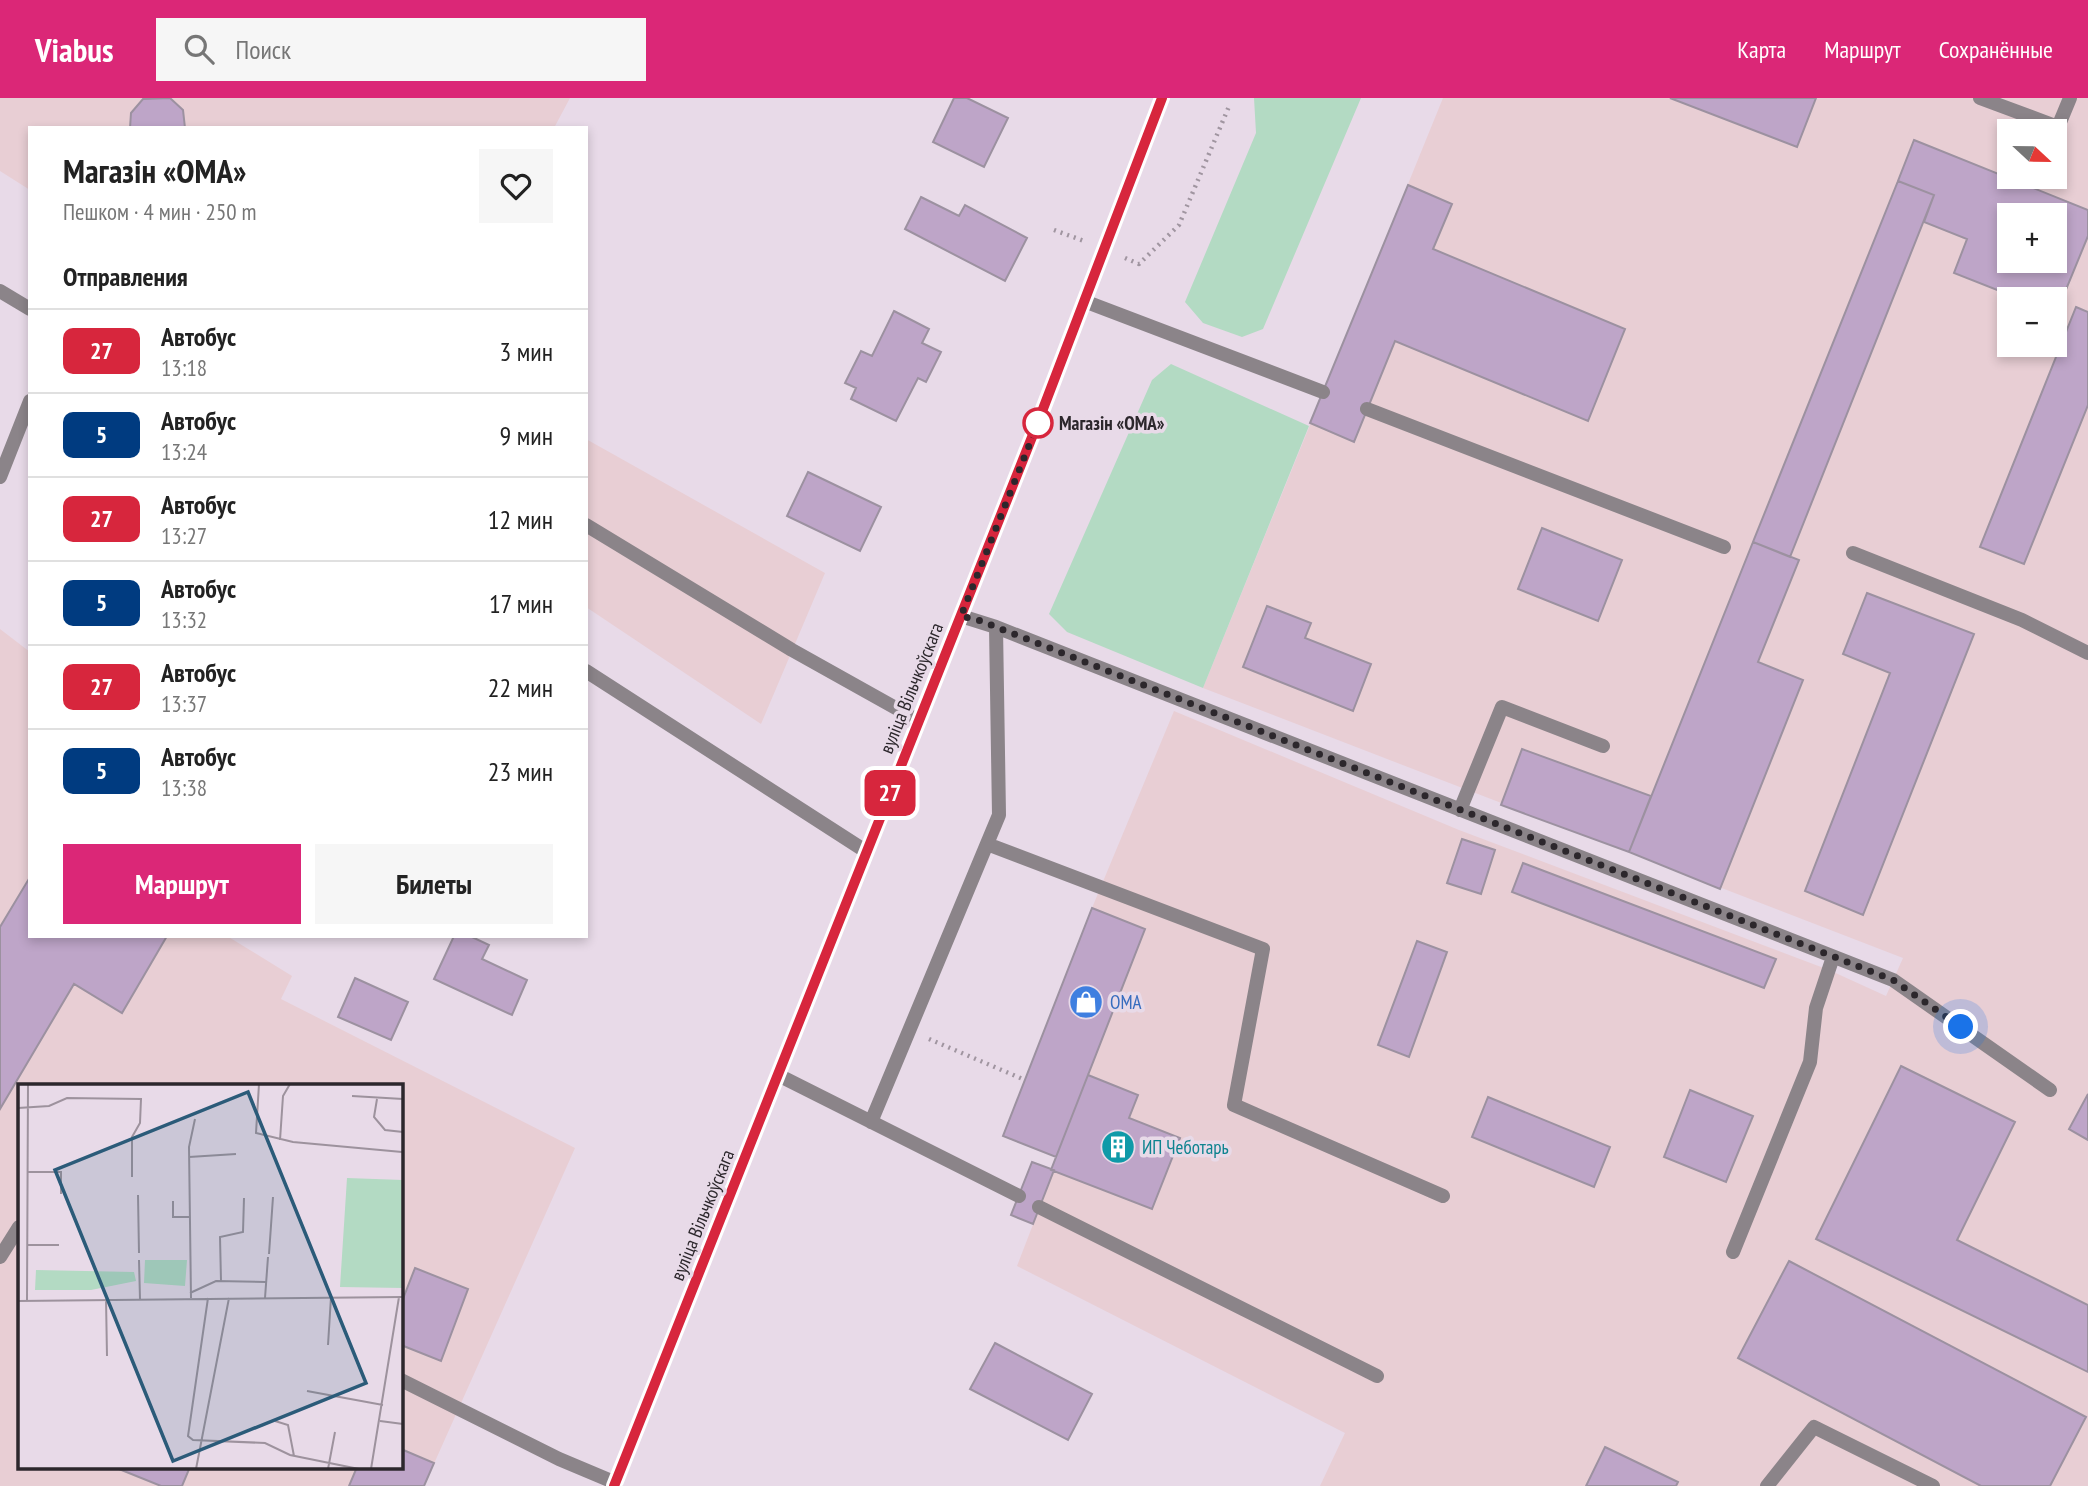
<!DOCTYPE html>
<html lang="ru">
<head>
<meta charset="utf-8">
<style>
  body { margin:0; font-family:"PT Sans Narrow",sans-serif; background:#f6f6f6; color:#222; height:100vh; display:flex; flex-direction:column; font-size:26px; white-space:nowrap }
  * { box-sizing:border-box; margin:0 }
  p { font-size:23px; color:#767676 }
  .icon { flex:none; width:38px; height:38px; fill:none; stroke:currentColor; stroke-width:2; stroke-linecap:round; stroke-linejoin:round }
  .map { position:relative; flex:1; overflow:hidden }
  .panel { position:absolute; left:28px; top:28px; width:560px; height:812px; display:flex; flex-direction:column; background:#fff; border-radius:0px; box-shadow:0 4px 10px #0003 }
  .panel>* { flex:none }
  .badge { padding:0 14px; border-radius:10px; font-size:24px; line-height:46px }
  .needle { width:46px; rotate:112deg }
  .tools { position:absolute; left:1997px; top:21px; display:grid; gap:14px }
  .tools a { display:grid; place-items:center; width:70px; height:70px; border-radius:0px; background:#fff; box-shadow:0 4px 10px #0003; font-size:35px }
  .you { position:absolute; width:35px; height:35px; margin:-18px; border:5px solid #fff; border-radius:50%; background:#1a73e8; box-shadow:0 0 0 10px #1a73e833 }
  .map>.badge { position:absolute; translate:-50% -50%; box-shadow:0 0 0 4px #fff }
  h2 { padding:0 35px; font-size:26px; line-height:63px }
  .round { display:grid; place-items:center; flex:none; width:74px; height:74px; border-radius:0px; background:#f6f6f6 }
  .summary { display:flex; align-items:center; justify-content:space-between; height:119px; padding:0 35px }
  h1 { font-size:33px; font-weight:700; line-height:52px }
  .primary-button { display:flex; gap:14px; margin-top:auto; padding:14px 35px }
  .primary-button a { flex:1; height:80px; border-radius:0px; background:#db2777; color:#fff; font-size:28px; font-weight:700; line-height:80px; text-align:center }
  .primary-button a+a { background:#f6f6f6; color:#222 }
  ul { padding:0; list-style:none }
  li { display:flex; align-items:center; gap:21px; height:84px; padding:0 35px; border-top:2px solid #e0e0e0 }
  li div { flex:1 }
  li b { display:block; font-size:26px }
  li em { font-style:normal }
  li .badge { min-width:77px; font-weight:700; text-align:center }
  header { display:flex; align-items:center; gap:42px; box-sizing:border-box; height:98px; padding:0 35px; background:#db2777; color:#fff }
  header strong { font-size:33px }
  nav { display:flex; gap:38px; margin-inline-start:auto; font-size:24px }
  .search { width:490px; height:63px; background:#f6f6f6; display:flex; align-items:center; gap:18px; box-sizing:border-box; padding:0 24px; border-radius:0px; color:#767676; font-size:26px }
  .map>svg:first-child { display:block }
  .industrial { fill:#e8ced4; fill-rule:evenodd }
  .green { fill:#b3dac3 }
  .building { fill:#bea5c8; stroke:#9c91a0; stroke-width:2; fill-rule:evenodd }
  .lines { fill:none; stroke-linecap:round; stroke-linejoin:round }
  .path { stroke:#a095a0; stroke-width:4.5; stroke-dasharray:2 5; stroke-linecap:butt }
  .service { stroke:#8b8489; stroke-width:14 }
  .minor { stroke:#8b8489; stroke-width:14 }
  .secondary { stroke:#635960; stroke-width:14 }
  .line-casing { stroke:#fff; stroke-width:16 }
  .line { stroke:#d7263d; stroke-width:10 }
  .walk { stroke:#2c272c; stroke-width:7; stroke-dasharray:0 12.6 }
  .stop-dot { fill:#fff; stroke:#d7263d; stroke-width:3.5 }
  .labels { text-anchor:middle; stroke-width:7; stroke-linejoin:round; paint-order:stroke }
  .stop-label { font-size:19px; font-weight:bold; fill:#2c272c; stroke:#e8dae8; text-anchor:start }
  .street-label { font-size:19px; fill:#2c272c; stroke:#e8dae8 }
  .shop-label { font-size:19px; fill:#366cbe; stroke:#e8dae8; text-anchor:start }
  .culture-label { font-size:19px; fill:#0d838f; stroke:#e8dae8; text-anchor:start }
  .inset-road { fill:none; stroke:#9d929d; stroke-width:2 }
  .view { fill:#2b5b79; fill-opacity:0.15; stroke:#2b5b79; stroke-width:3.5 }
  .inset-edge { fill:none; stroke:#2c272c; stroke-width:3.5 }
</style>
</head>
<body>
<header>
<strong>Viabus</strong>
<div class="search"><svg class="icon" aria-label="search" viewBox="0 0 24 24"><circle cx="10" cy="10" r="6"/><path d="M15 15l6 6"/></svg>Поиск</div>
<nav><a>Карта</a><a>Маршрут</a><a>Сохранённые</a></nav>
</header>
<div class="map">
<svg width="2088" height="1388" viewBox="0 0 2088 1388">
  <rect width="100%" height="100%" fill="#e8dae8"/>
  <path class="industrial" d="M0,0H570L554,30H30V92L0,73Z
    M1443,0H2088V1388H1320L1345,1335L1017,1168L1054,1072L1129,1020L1138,997L1088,977L1145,831L1092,810L1174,613L1459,732L1829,872L1886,898L1903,860L1203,590ZM2009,33H2054V79H2009ZM2009,117H2054V163H2009ZM2009,201H2054V247H2009Z
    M586,341L825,475L761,626L586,509Z
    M0,531L30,554V838H227L292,878L281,901L575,1050L424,1388H0ZM19,987H401V1369H19Z"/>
  <path class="green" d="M1254,0H1361L1263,231L1242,239L1203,225L1185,204L1256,35Z
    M1171,266L1309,328L1203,590L1067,534L1049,516L1152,282Z"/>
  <path class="building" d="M170,0L183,12L185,30H130L131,15L143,1Z
    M954,0H967L1008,20L984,69L933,44Z
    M1670,0H1816L1797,49Z
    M1914,42L2088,112V138L2056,216L2054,201H2020L1954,175L1967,141L1924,124L1934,97L1898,83ZM2009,117H2054V163H2009Z
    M1898,83L1934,97L1790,459L1753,444Z
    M1408,87L1452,106L1433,151L1625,231L1588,323L1395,243L1354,344L1310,325Z
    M921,99L959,118L965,107L1027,140L1005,183L905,131Z
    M2076,209L2088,214V307L2024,466L1980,449Z
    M894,213L929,231L922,245L941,254L926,284L918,280L896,323L851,301L856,290L845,285L861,253L872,258Z
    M808,374L881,409L860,453L787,418Z
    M1542,430L1622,462L1598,523L1518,491Z
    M1753,444L1799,462L1758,564L1803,582L1720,791L1629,754Z
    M1867,495L1974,536L1863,817L1805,793L1890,575L1843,556Z
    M1267,508L1311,525L1305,540L1371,566L1353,613L1243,569Z
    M1522,651L1651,698L1629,754L1501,707Z
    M1462,741L1495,752L1481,796L1447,785Z
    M1523,765L1776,861L1764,890L1512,794Z
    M30,779V838H167L122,915L74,886L0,1011V829Z
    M1092,810L1145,831L1056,1059L1003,1038Z
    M454,838H470L489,847L482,861L527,882L512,917L434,881Z
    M1417,843L1447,854L1409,959L1378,947Z
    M355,880L408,904L391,942L338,919Z
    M1901,968L2015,1024L1957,1142L2088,1207V1274L1816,1141Z
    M1088,977L1138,997L1129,1020L1180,1040L1152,1111L1051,1072Z
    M1690,992L1753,1018L1726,1084L1664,1059Z
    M2088,996V1042L2069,1031Z
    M1488,999L1610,1049L1594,1089L1472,1039Z
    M1032,1064L1054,1072L1033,1126L1011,1117Z
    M1789,1163L2086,1319L2050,1388H1981L1738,1260Z
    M415,1170L468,1191L441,1263L401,1247V1206Z
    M995,1245L1092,1296L1068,1342L970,1291Z
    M1605,1349L1678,1384L1676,1388H1586Z
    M401,1351L434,1365L424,1388H349L357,1369H401Z
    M114,1369H190L182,1388H161Z"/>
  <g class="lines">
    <path class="path" d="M1054,132L1084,143
      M1125,160L1139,166L1179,127L1230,6
      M929,941L1025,982"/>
    <path class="service" d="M1980,0L2058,29L2070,0
      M1084,203L1323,294
      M1367,311L1724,449
      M0,379L30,303
      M586,427L792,552L919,623
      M1853,455L2022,522L2088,555
      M961,518L996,529L1893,882L2050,992
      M1460,712L1502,609L1603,648
      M987,746L1263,851L1234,1007L1443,1098
      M778,977L1019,1098
      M871,1024L999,717L996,529
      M1039,1109L1377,1278
      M1733,1154L1810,964L1816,910L1833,859
      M0,1159L19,1129
      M401,1282L559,1361L616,1385
      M1767,1388L1814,1329L1933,1388"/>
    <path class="minor" d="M0,193L30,211
      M586,573L867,754"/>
    <path class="secondary" d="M614,1388L1038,324L1162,0"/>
  </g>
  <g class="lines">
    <g class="line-casing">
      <path id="line" d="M614,1388L1038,324L1162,0"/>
    </g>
    <use href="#line" class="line"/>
    <path class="walk" d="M1038,325L961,518L981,523L1893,882L1961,929"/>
  </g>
  <defs>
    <g id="shop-disc" transform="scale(1.75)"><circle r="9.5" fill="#3f7fe0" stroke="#e8dae8"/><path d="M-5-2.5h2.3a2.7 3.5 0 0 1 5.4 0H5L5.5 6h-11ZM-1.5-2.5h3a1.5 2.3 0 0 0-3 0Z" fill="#fff"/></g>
    <g id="building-disc" transform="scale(1.75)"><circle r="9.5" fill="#0f9aa8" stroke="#e8dae8"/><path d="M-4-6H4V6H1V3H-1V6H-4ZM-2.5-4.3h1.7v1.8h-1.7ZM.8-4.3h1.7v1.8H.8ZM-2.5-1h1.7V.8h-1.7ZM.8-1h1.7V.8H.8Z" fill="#fff"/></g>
  </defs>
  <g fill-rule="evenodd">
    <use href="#shop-disc" x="1086" y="904"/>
    <use href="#building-disc" x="1118" y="1049"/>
  </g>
  <circle class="stop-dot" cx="1038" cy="325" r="14"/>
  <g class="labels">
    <g class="stop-label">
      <text x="1059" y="332">Магазін «ОМА»</text>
    </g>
    <g class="street-label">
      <text transform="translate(911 590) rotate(-68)" y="7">вуліца Вільчкоўскага</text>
      <text transform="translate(702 1117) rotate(-68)" y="7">вуліца Вільчкоўскага</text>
    </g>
    <g class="shop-label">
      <text x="1110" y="911">ОМА</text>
    </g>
    <g class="culture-label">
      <text x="1142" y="1056">ИП Чеботарь</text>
    </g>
  </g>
  <g transform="translate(18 986)">
    <rect width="385" height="385" fill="#e8dae8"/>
    <path d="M329,94L385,96V204L322,203ZM127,176H169L167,202L126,199ZM18,186L116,188L118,197L73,206H17Z" fill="#b3dac3"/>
    <path class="inset-road" d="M241,0L238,49L275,58L384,68M334,12L385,15M359,15L356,33L367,46L385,48M0,24L31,22L49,14L123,15L122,39L114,53V93M262,56L265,12L272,0M171,73L218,70M10,88H43V110M120,111L121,169M155,117V133H172M9,161H41M251,170L255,113M121,176L122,215M203,197L202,153L225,148L226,114M172,209L198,197L248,198M173,214L171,63L177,35M190,214L170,352L175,356L247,359L272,371L341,385M247,214L250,173M88,215L89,272M0,217L385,213M9,217L10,0M310,261L313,213M289,307L365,321M257,337L270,341L276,372M362,337L385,340M178,385L211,214M310,385L317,348M353,385L381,213"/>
    <path class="view" d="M230,8L348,299L155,377L37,86Z"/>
    <rect width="385" height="385" class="inset-edge"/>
  </g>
</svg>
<div class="tools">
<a><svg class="needle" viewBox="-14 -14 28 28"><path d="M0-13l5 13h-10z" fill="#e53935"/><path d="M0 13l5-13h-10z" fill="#767676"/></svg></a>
<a>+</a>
<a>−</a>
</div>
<div class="you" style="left:1961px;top:929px"></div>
<b class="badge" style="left:890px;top:695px;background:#d7263d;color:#fff">27</b>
<section class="panel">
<div class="summary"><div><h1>Магазін «ОМА»</h1><p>Пешком · 4 мин · 250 m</p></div><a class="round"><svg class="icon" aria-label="heart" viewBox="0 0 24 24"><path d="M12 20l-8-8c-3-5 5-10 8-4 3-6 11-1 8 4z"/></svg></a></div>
<h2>Отправления</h2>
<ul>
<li><span class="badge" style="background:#d7263d;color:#fff">27</span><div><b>Автобус</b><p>13:18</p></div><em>3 мин</em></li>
<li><span class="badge" style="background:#003b80;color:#fff">5</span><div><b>Автобус</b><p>13:24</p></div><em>9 мин</em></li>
<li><span class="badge" style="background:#d7263d;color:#fff">27</span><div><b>Автобус</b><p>13:27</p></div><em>12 мин</em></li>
<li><span class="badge" style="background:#003b80;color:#fff">5</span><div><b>Автобус</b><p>13:32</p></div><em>17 мин</em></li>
<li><span class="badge" style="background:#d7263d;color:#fff">27</span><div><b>Автобус</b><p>13:37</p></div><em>22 мин</em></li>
<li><span class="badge" style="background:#003b80;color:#fff">5</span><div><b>Автобус</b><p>13:38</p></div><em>23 мин</em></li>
</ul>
<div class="primary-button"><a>Маршрут</a><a>Билеты</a></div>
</section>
</div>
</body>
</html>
